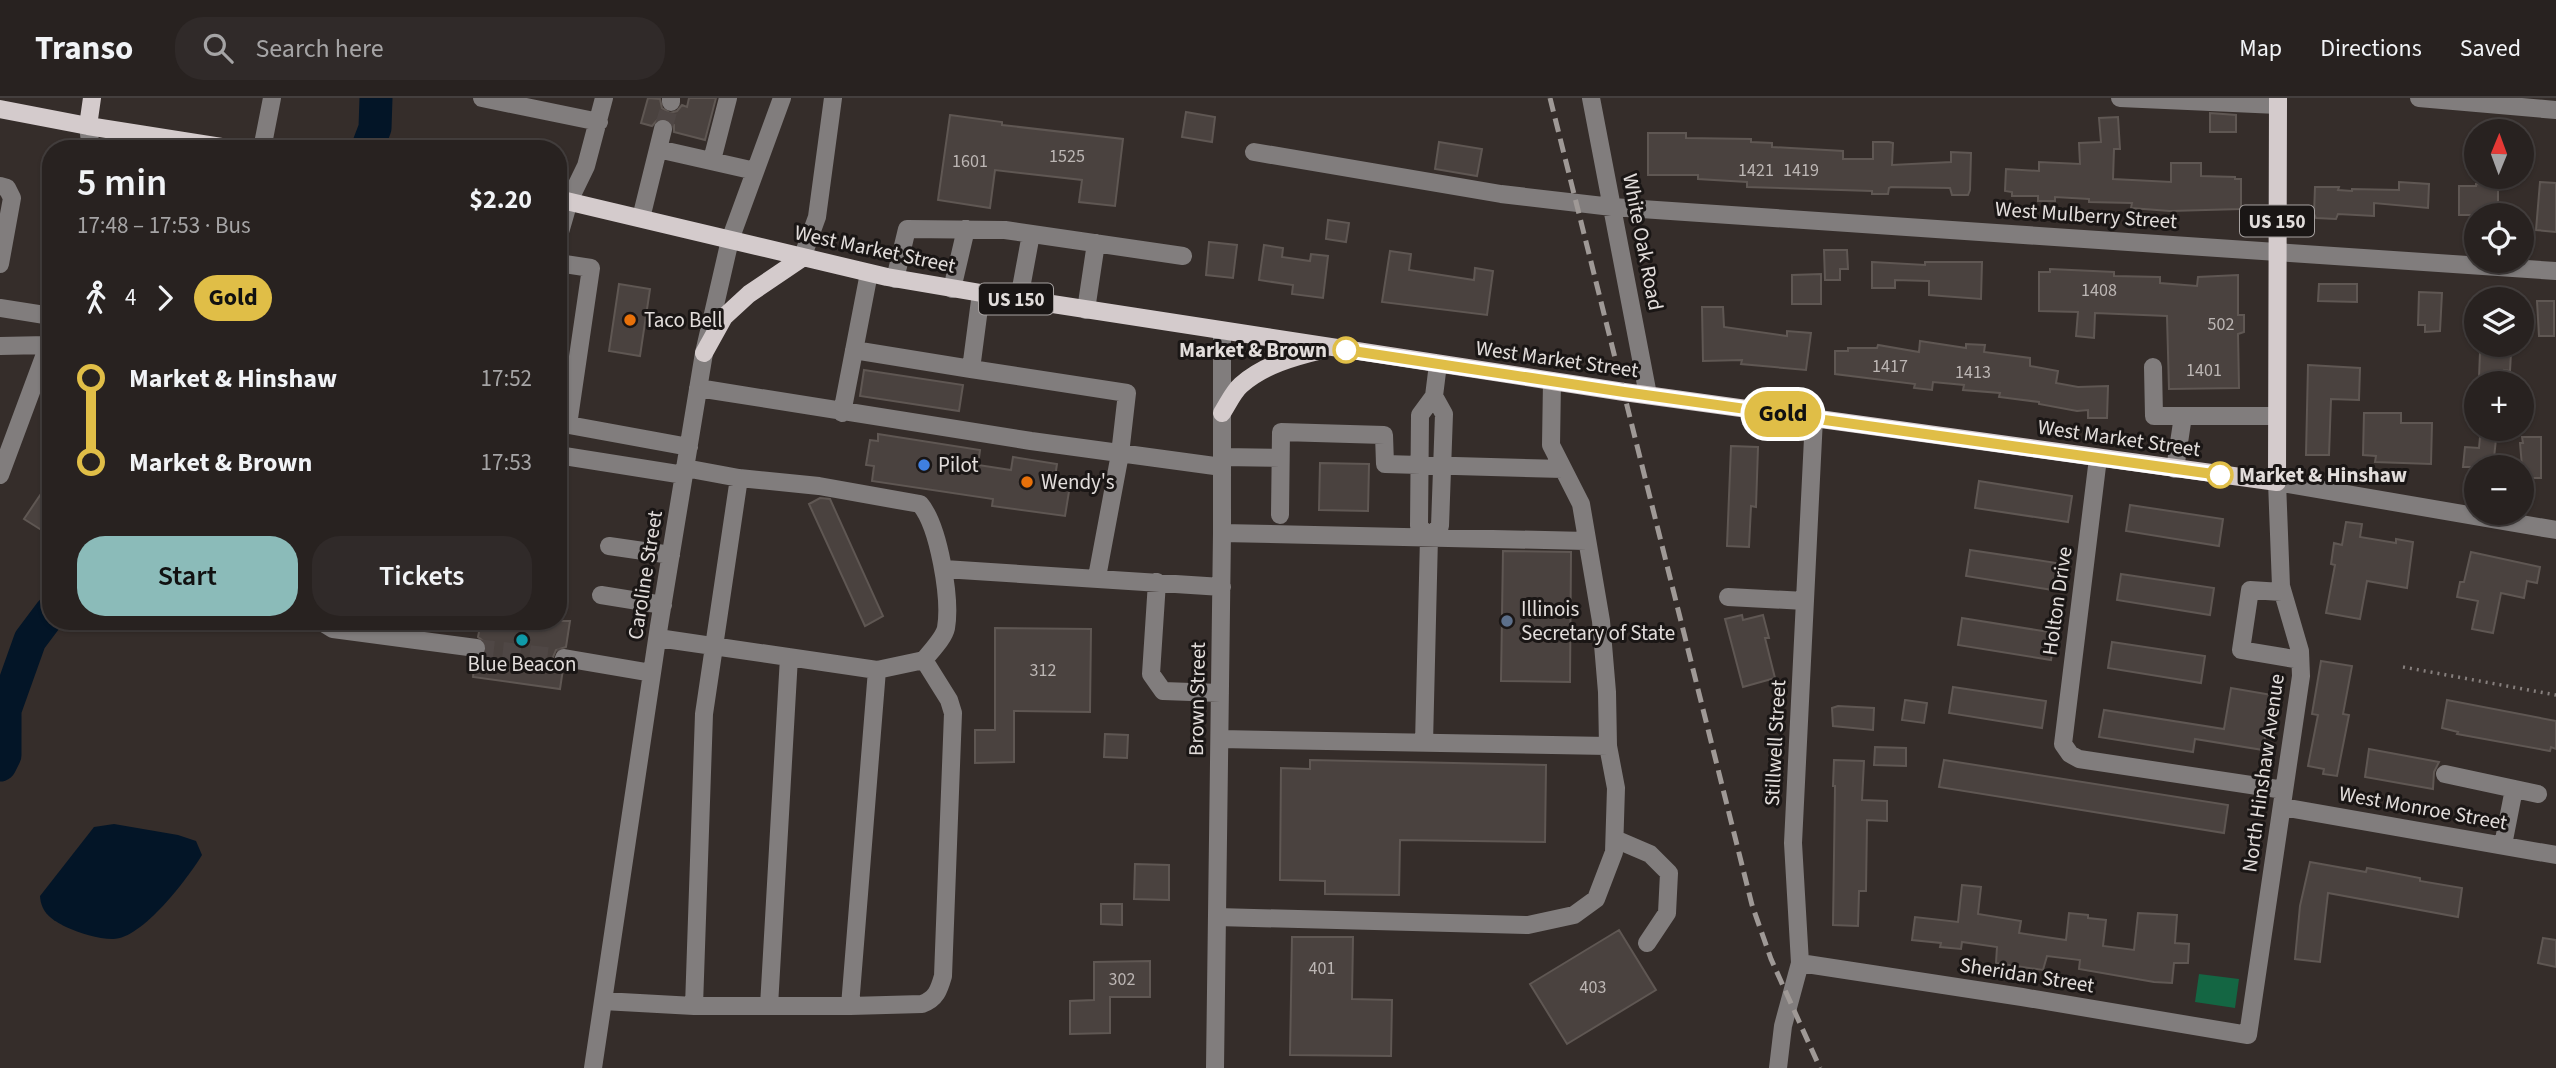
<!DOCTYPE html>
<html lang="en">
<head>
<meta charset="utf-8">
<style>
  body { margin:0; font-family:"Source Sans 3",sans-serif; background:#302a29; color:#f1f3f6; height:100vh; display:flex; flex-direction:column; font-size:26px; white-space:nowrap }
  * { box-sizing:border-box; margin:0 }
  p { font-size:23px; color:#a5a4a5 }
  .icon { flex:none; width:38px; height:38px; fill:none; stroke:currentColor; stroke-width:2; stroke-linecap:round; stroke-linejoin:round }
  .map { position:relative; flex:1; overflow:hidden }
  .details { position:absolute; left:42px; top:42px; width:525px; height:490px; display:flex; flex-direction:column; background:#282220; border-radius:28px; box-shadow:0 2px 5px #0004,0 0 0 2px #443f3e }
  .details>* { flex:none }
  .badge { padding:0 14px; border-radius:23px; font-size:24px; line-height:46px }
  .needle { width:46px; rotate:1deg }
  .tools { position:absolute; left:2464px; top:21px; display:grid; gap:14px }
  .tools a { display:grid; place-items:center; width:70px; height:70px; border-radius:50%; background:#282220; box-shadow:0 2px 5px #0004,0 0 0 2px #443f3e; font-size:35px }
  .map>.badge { position:absolute; translate:-50% -50%; box-shadow:0 0 0 4px #fff }
  .legs { display:flex; align-items:center; gap:10px; height:77px; padding:0 35px; font-size:23px }
  .legs p { margin-inline-start:auto }
  .overview { display:flex; align-items:center; justify-content:space-between; height:119px; padding:0 35px }
  h1 { font-size:38px; font-weight:600; line-height:52px }
  .button { display:flex; gap:14px; margin-top:auto; padding:14px 35px }
  .button a { flex:1; height:80px; border-radius:28px; background:#8bbbb9; color:#111; font-size:28px; font-weight:600; line-height:80px; text-align:center }
  .button a+a { background:#302a29; color:#f1f3f6 }
  ul { padding:0 35px; list-style:none }
  li { display:flex; align-items:center; gap:24px; height:84px; font-size:26px }
  li i { display:grid; place-items:center; width:10px; height:100%; margin:0 9px; background:currentColor }
  li i::after { content:''; width:18px; height:18px; margin:-9px; border:5px solid; border-radius:50%; background:#282220 }
  li p { margin-inline-start:auto }
  li:first-child i { background:linear-gradient(#0000 50%,currentColor 0) }
  li:last-child i { background:linear-gradient(currentColor 50%,#0000 0) }
  header { display:flex; align-items:center; gap:42px; box-sizing:border-box; height:98px; padding:0 35px; background:#282220; border-bottom:2px solid #443f3e }
  header strong { font-size:33px }
  nav { display:flex; gap:38px; margin-inline-start:auto; font-size:24px }
  .search { width:490px; height:63px; background:#302a29; display:flex; align-items:center; gap:18px; box-sizing:border-box; padding:0 24px; border-radius:28px; color:#a5a4a5; font-size:26px }
  .map>svg:first-child { display:block }
  .green { fill:#146643 }
  .water { fill:#031527 }
  .lines { fill:none; stroke-linecap:round; stroke-linejoin:round }
  .river { stroke:#031527; stroke-width:33 }
  .building { fill:#4a423f; stroke:#5f5753; stroke-width:2 }
  .minor-tunnel { stroke:#4f4745; stroke-width:18; stroke-dasharray:18 9; stroke-linecap:butt }
  .path { stroke:#867f7d; stroke-width:3.5; stroke-dasharray:2 5; stroke-linecap:butt }
  .minor { stroke:#817d7d; stroke-width:18 }
  .major { stroke:#d4cbcc; stroke-width:18 }
  .rail { stroke:#9f9996; stroke-width:5; stroke-dasharray:14 7; stroke-linecap:butt }
  .line-1-casing { stroke:#fff; stroke-width:16 }
  .line-1 { stroke:#e0be47; stroke-width:10 }
  .food-dot { fill:#e8710a; stroke:#1a1615; stroke-width:2.5 }
  .stop-1-dot { fill:#fff; stroke:#e0be47; stroke-width:3.5 }
  .shop-dot { fill:#3f7fe0; stroke:#1a1615; stroke-width:2.5 }
  .service-dot { fill:#5c6f8a; stroke:#1a1615; stroke-width:2.5 }
  .culture-dot { fill:#0f9aa8; stroke:#1a1615; stroke-width:2.5 }
  .labels { text-anchor:middle; stroke-width:6; stroke-linejoin:round; paint-order:stroke }
  .number-label { font-size:18px; fill:#bcb6b4 }
  .shield { fill:#1a1615; stroke:#a6a1a0; stroke-width:2 }
  .shield-label { font-size:19px; font-weight:bold; fill:#e2dddb }
  .street-label { font-size:21px; fill:#e2dddb; stroke:#1a1615 }
  .poi-label { font-size:21px; fill:#e2dddb; stroke:#1a1615; text-anchor:start }
  .stop-label { font-size:21px; font-weight:bold; fill:#e2dddb; stroke:#1a1615; text-anchor:end }
</style>
</head>
<body>
<header>
<strong>Transo</strong>
<div class="search"><svg class="icon" aria-label="search" viewBox="0 0 24 24"><circle cx="10" cy="10" r="6"/><path d="M15 15l6 6"/></svg>Search here</div>
<nav><a>Map</a><a>Directions</a><a>Saved</a></nav>
</header>
<div class="map">
<svg width="2556" height="970" viewBox="0 0 2556 970">
  <rect width="100%" height="100%" fill="#352d2a"/>
  <path class="green" d="M2199,876L2239,881L2235,910L2195,904Z"/>
  <path class="water" d="M114,726L178,737L196,743L202,757C188,780 142,841 113,841C97,841 80,835 66,829C52,822 41,815 40,798L94,729Z"/>
  <g class="lines">
    <path class="river" d="M367,51L375,30L376,0
      M0,667L5,657V612L30,542L51,514"/>
  </g>
  <path class="building" d="M648,0L660,1L662,10L670,15L677,13L682,7L687,9L689,0H716L705,42L674,34V27L666,20H659L652,28L641,25Z
    M1186,14L1215,19L1212,44L1182,39Z
    M2210,15L2236,17V34H2210Z
    M950,17L1002,24V27L1123,41L1115,108L1079,104L1082,82L995,72L990,110L938,102Z
    M2118,19L2120,51H2114L2113,81L2171,84V65H2201V78L2235,79V81H2241V111L2170,113L2131,110L2132,105L2089,104V101L2055,99V103H2038V98H2012V94L2005,93L2006,71L2039,73V64L2080,66L2079,45L2101,44L2099,20Z
    M1648,35H1686V40L1751,41V44L1772,45V49L1843,53V61H1873V44H1889L1893,45L1892,67L1951,64V54L1971,55L1970,92L1968,97H1952L1950,90L1891,89L1889,90L1888,96H1872V93L1747,89V84L1698,81V77H1648Z
    M1439,44L1482,51L1477,78L1435,71Z
    M2399,84L2429,86L2428,110L2374,105V118L2338,116L2336,121L2316,120L2314,116L2315,89H2339L2338,92L2352,93V91L2399,92Z
    M2540,84L2556,85V134L2536,132Z
    M2476,86L2498,87V117H2459V88H2476Z
    M1328,122L1349,125L1346,144L1326,141Z
    M1209,144L1237,147L1233,180L1206,177Z
    M1264,147L1283,150L1282,159L1310,163L1311,156L1328,158L1323,200L1292,196L1293,187L1259,182Z
    M1824,152H1847L1848,171H1840V182H1825Z
    M1390,153L1411,156L1409,172L1474,182L1475,170L1493,173L1487,217L1382,204Z
    M1872,164L1925,167V164H1982L1981,201L1929,197V183L1895,182V190H1872Z
    M2050,171L2114,174V178L2160,179V185L2197,188L2198,179L2238,177V217H2244V234L2238,236L2239,290L2169,291L2167,218L2095,215L2094,240L2076,238L2078,214L2039,213V174H2050Z
    M1821,176V206H1792V177Z
    M619,186L650,191L640,258L609,253Z
    M2319,186H2357V204L2318,203Z
    M2419,194L2442,195L2440,233L2425,234V227H2418Z
    M2537,203H2554V238H2539Z
    M1702,209H1723L1724,229L1787,238V233L1811,235L1806,272L1741,266L1742,262L1703,263Z
    M1920,243L1966,250V246L1985,247L1984,254L2030,260V268L2058,273L2056,285L2078,289L2108,288L2107,320H2088V312L2077,313L2039,306V304L1999,299L2000,295L1963,292L1964,287L1933,284L1932,292L1914,290L1915,286L1835,276V253H1848V250H1877L1878,247L1919,254Z
    M2480,254L2511,255L2510,273L2504,272L2503,282L2479,280Z
    M2308,267L2360,270L2359,302L2331,301L2329,357H2306Z
    M864,272L963,287L959,313L860,298Z
    M2364,315H2401V325H2432L2431,366L2375,364L2376,358L2363,357Z
    M878,336L980,352L978,367L1011,372L1013,359L1057,366L1055,379L1071,381L1065,418L992,408L993,401L872,383L874,368L866,367L870,342L878,343Z
    M2480,339L2496,341L2493,369H2463L2465,349L2479,350Z
    M2522,339H2541V380H2523L2520,345H2523Z
    M1731,348L1758,349L1756,409L1751,408L1749,449L1727,448Z
    M1320,365L1369,366L1368,413L1319,412Z
    M51,381V438L24,421Z
    M1979,383L2072,398L2068,424L1975,410Z
    M820,400L830,401L883,518L865,528L809,406Z
    M2130,407L2223,421L2219,448L2126,433Z
    M2346,424L2362,426L2360,439L2396,445V441L2413,444L2407,490L2367,483L2360,521L2326,515L2335,467L2331,466L2334,445L2342,447Z
    M1970,452L2063,466L2059,493L1966,478Z
    M1503,453L1571,454L1570,584L1501,583Z
    M2471,454L2540,469L2537,485L2527,483L2524,500L2501,495L2493,535L2472,531L2478,503L2457,499L2460,484H2464Z
    M2121,476L2214,490L2210,517L2117,502Z
    M1742,517L1743,522L1763,517L1769,540H1765L1775,580L1743,589L1725,521Z
    M1962,520L2055,535L2051,562L1958,547Z
    M481,523H570L566,549L556,552L553,559L556,568L563,571L560,591L473,579L475,561L481,560L487,552L486,545L478,539Z
    M995,530L1091,531L1090,614L1014,613V664L975,665V632H995Z
    M2112,544L2205,558L2201,585L2108,570Z
    M2321,563L2352,568L2343,616L2349,617L2337,678L2323,676L2324,671L2308,668L2318,617L2312,616Z
    M1953,589L2046,603L2042,630L1949,615Z
    M2231,590L2272,597L2263,652L2195,641L2193,654L2099,639L2104,612L2224,631Z
    M1905,602L1927,605L1924,625L1902,622Z
    M2447,602L2556,623V651L2551,649L2550,653L2457,636L2458,634L2442,630Z
    M1838,608L1874,610L1873,632L1833,628L1832,610Z
    M1105,636L1128,637L1127,660L1104,659Z
    M1875,649L1906,650V668L1874,667Z
    M2369,651L2439,664L2434,674L2433,691L2365,679Z
    M1310,662L1546,667L1545,744L1400,742L1399,797L1325,796V783L1280,782L1281,670L1310,671Z
    M1834,662L1864,663L1862,702L1887,703V723L1867,722L1866,793H1859L1858,828L1833,827L1835,688H1833Z
    M1944,662L2228,707L2224,735L1939,689Z
    M2310,764L2366,774L2367,770L2420,780V783L2462,790L2458,819L2328,795L2320,864L2295,861L2300,808Z
    M1135,766L1169,767V802L1134,801Z
    M1962,787L1981,789L1978,816L2021,823L2019,835L2066,842L2069,815L2088,817V820L2106,822L2103,848L2134,852L2138,815L2177,817L2175,845L2189,846L2188,865H2174L2172,885L2154,884L2079,871L2080,862L2047,858L2043,872L1996,865L1997,849L1962,844L1961,851L1940,849L1941,845L1912,842L1915,819L1958,824Z
    M1101,806H1122V827L1101,826Z
    M1619,832L1656,892L1567,946L1530,886Z
    M1292,839H1353L1352,901L1392,902L1391,958L1290,957Z
    M2543,840L2556,842V869L2538,865Z
    M1150,863V899H1110V935L1070,936V903L1094,902V864Z"/>
  <g class="lines">
    <path class="minor-tunnel" d="M663,31L671,4
      M476,550L564,560"/>
    <path class="path" d="M2403,569L2556,597"/>
    <path class="minor" d="M482,0L599,24
      M1591,0L1648,297
      M2120,0L2278,7
      M2419,0L2556,12
      M671,4V0
      M88,28L91,51
      M262,51L272,0
      M658,51L755,73
      M1254,54L1501,96L1612,109L2556,173
      M712,62L728,0
      M0,88L7,90L12,100L0,166
      M641,120L663,31
      M558,141L569,103L586,68L604,0
      M802,160L817,119L833,0
      M558,165L591,170L568,327
      M895,181L907,131L1005,132L1183,158
      M952,191L966,131
      M981,195L971,271L1127,295L1120,356L1097,479
      M1019,201L1031,136
      M0,210L51,218
      M1086,212L1096,145
      M0,248L47,247
      M854,252L971,271
      M2153,269L2154,318H2277
      M698,290L1031,343L1222,369
      M842,315L869,175
      M558,325L689,349
      M558,357L684,377
      M1222,359L1280,360
      M2098,360L2063,646L2070,656L2079,661L2284,692
      M685,370L739,380L819,388L920,406C939,428 951,501 946,530C944,540 931,553 924,562L877,572
      M2175,371L2183,318
      M0,377L51,240
      M1280,417L1281,334L1384,337L1385,366L1563,371
      M1222,435L1587,443
      M1429,439L1419,428L1420,317L1434,298L1438,266
      M609,448L671,457
      M944,471L1222,489
      M1157,484L1151,576L1163,593L1220,595
      M2282,494L2250,492L2241,552L2300,562
      M601,497L663,507
      M1728,499L1805,503
      M320,523L333,531L476,550
      M564,560L652,575
      M1220,641L1608,648L1607,594L1601,523L1581,406L1551,347L1552,283
      M1424,645L1429,439L1440,428L1444,316L1434,298
      M2445,676L2538,696
      M2283,709L2556,757
      M1615,741L1650,756L1669,775L1667,815L1647,845
      M2503,747L2514,691
      M1217,819L1528,827L1574,817L1596,801L1614,754L1616,690L1608,648
      M1800,865L2022,899L2248,937L2301,578L2300,553L2281,488L2277,384L2556,432
      M603,903L694,908H850L877,572L658,540
      M694,908L704,616L739,380
      M769,908L789,559
      M850,908L922,906C936,901 939,892 943,878L953,615L949,602L924,562
      M593,970L659,528L704,255L730,142L782,0
      M1215,970L1222,435V233
      M1778,970L1783,928L1800,865L1793,745L1814,320"/>
    <path class="major" d="M0,11L88,28L234,51
      M88,28L92,0
      M558,101L887,179L981,195L1624,294L2277,384L2278,0
      M704,255L724,219L749,196L802,160
      M1222,315C1228,306 1233,294 1241,287C1264,267 1293,259 1322,252"/>
    <path class="rail" d="M1550,0L1752,807L1771,861L1820,970"/>
  </g>
  <g class="lines">
    <g class="line-1-casing">
      <path id="line-1" d="M1346,252L1624,294L2220,377"/>
    </g>
    <use href="#line-1" class="line-1"/>
  </g>
  <g class="food-dot">
    <circle cx="630" cy="222" r="7"/>
    <circle cx="1027" cy="384" r="7"/>
  </g>
  <g class="stop-1-dot">
    <circle cx="1346" cy="252" r="12"/>
    <circle cx="2220" cy="377" r="12"/>
  </g>
  <circle class="shop-dot" cx="924" cy="367" r="7"/>
  <circle class="service-dot" cx="1507" cy="523" r="7"/>
  <circle class="culture-dot" cx="522" cy="542" r="7"/>
  <g class="labels">
    <g class="number-label">
      <text x="1067" y="64">1525</text>
      <text x="970" y="69">1601</text>
      <text x="1756" y="78">1421</text>
      <text x="1801" y="78">1419</text>
      <text x="2099" y="198">1408</text>
      <text x="2221" y="232">502</text>
      <text x="1890" y="274">1417</text>
      <text x="2204" y="278">1401</text>
      <text x="1973" y="280">1413</text>
      <text x="1043" y="578">312</text>
      <text x="1322" y="876">401</text>
      <text x="1122" y="887">302</text>
      <text x="1593" y="895">403</text>
    </g>
    <g class="shield">
      <rect x="2240" y="107.5" width="74" height="31" rx="5"/>
      <rect x="979" y="185.5" width="74" height="31" rx="5"/>
    </g>
    <g class="shield-label">
      <text x="2277" y="130">US 150</text>
      <text x="1016" y="208">US 150</text>
    </g>
    <g class="street-label">
      <text transform="translate(2086 117) rotate(4)" y="7">West Mulberry Street</text>
      <text transform="translate(1643 144) rotate(79)" y="7">White Oak Road</text>
      <text transform="translate(875 151) rotate(12)" y="7">West Market Street</text>
      <text transform="translate(1557 261) rotate(8)" y="7">West Market Street</text>
      <text transform="translate(2119 340) rotate(8)" y="7">West Market Street</text>
      <text transform="translate(645 477) rotate(-81)" y="7">Caroline Street</text>
      <text transform="translate(2057 503) rotate(-82)" y="7">Holton Drive</text>
      <text transform="translate(1197 601) rotate(-89)" y="7">Brown Street</text>
      <text transform="translate(1775 645) rotate(-87)" y="7">Stillwell Street</text>
      <text transform="translate(2263 675) rotate(-82)" y="7">North Hinshaw Avenue</text>
      <text transform="translate(2423 710) rotate(10)" y="7">West Monroe Street</text>
      <text transform="translate(2027 877) rotate(9)" y="7">Sheridan Street</text>
    </g>
    <g class="poi-label">
      <text x="644" y="229">Taco Bell</text>
      <text x="938" y="374">Pilot</text>
      <text x="1041" y="391">Wendy's</text>
      <text x="1521" y="518">Illinois<tspan x="1521" dy="24">Secretary of State</tspan></text>
      <text x="522" y="573" text-anchor="middle">Blue Beacon</text>
    </g>
    <g class="stop-label">
      <text x="1327" y="259">Market &amp; Brown</text>
      <text x="2239" y="384" text-anchor="start">Market &amp; Hinshaw</text>
    </g>
  </g>
</svg>
<div class="tools">
<a><svg class="needle" viewBox="-14 -14 28 28"><path d="M0-13l5 13h-10z" fill="#e53935"/><path d="M0 13l5-13h-10z" fill="#a5a4a5"/></svg></a>
<a><svg class="icon" aria-label="locate" viewBox="0 0 24 24"><circle cx="12" cy="12" r="6"/><path d="M12 2v4M12 18v4M2 12h4M18 12h4"/></svg></a>
<a><svg class="icon" aria-label="layers" viewBox="0 0 24 24"><path d="M12 4l9 5-9 5-9-5zM3 14l9 5 9-5"/></svg></a>
<a>+</a>
<a>−</a>
</div>
<b class="badge" style="left:1783px;top:316px;background:#e0be47;color:#111">Gold</b>
<section class="details">
<div class="overview"><div><h1>5 min</h1><p>17:48 – 17:53 · Bus</p></div><b>$2.20</b></div>
<div class="legs"><svg class="icon" aria-label="walk" viewBox="0 0 24 24"><circle cx="13" cy="4" r="2"/><path d="M13 8l-2 6 4 7M11 14l-3 7M7 12l3-4h3l4 4"/></svg>4<svg class="icon" aria-label="forward" viewBox="0 0 24 24"><path d="M9 5l7 7-7 7"/></svg><b class="badge" style="background:#e0be47;color:#111">Gold</b></div>
<ul>
<li><i style="color:#e0be47"></i><b>Market &amp; Hinshaw</b><p>17:52</p></li>
<li><i style="color:#e0be47"></i><b>Market &amp; Brown</b><p>17:53</p></li>
</ul>
<div class="button"><a>Start</a><a>Tickets</a></div>
</section>
</div>
</body>
</html>
